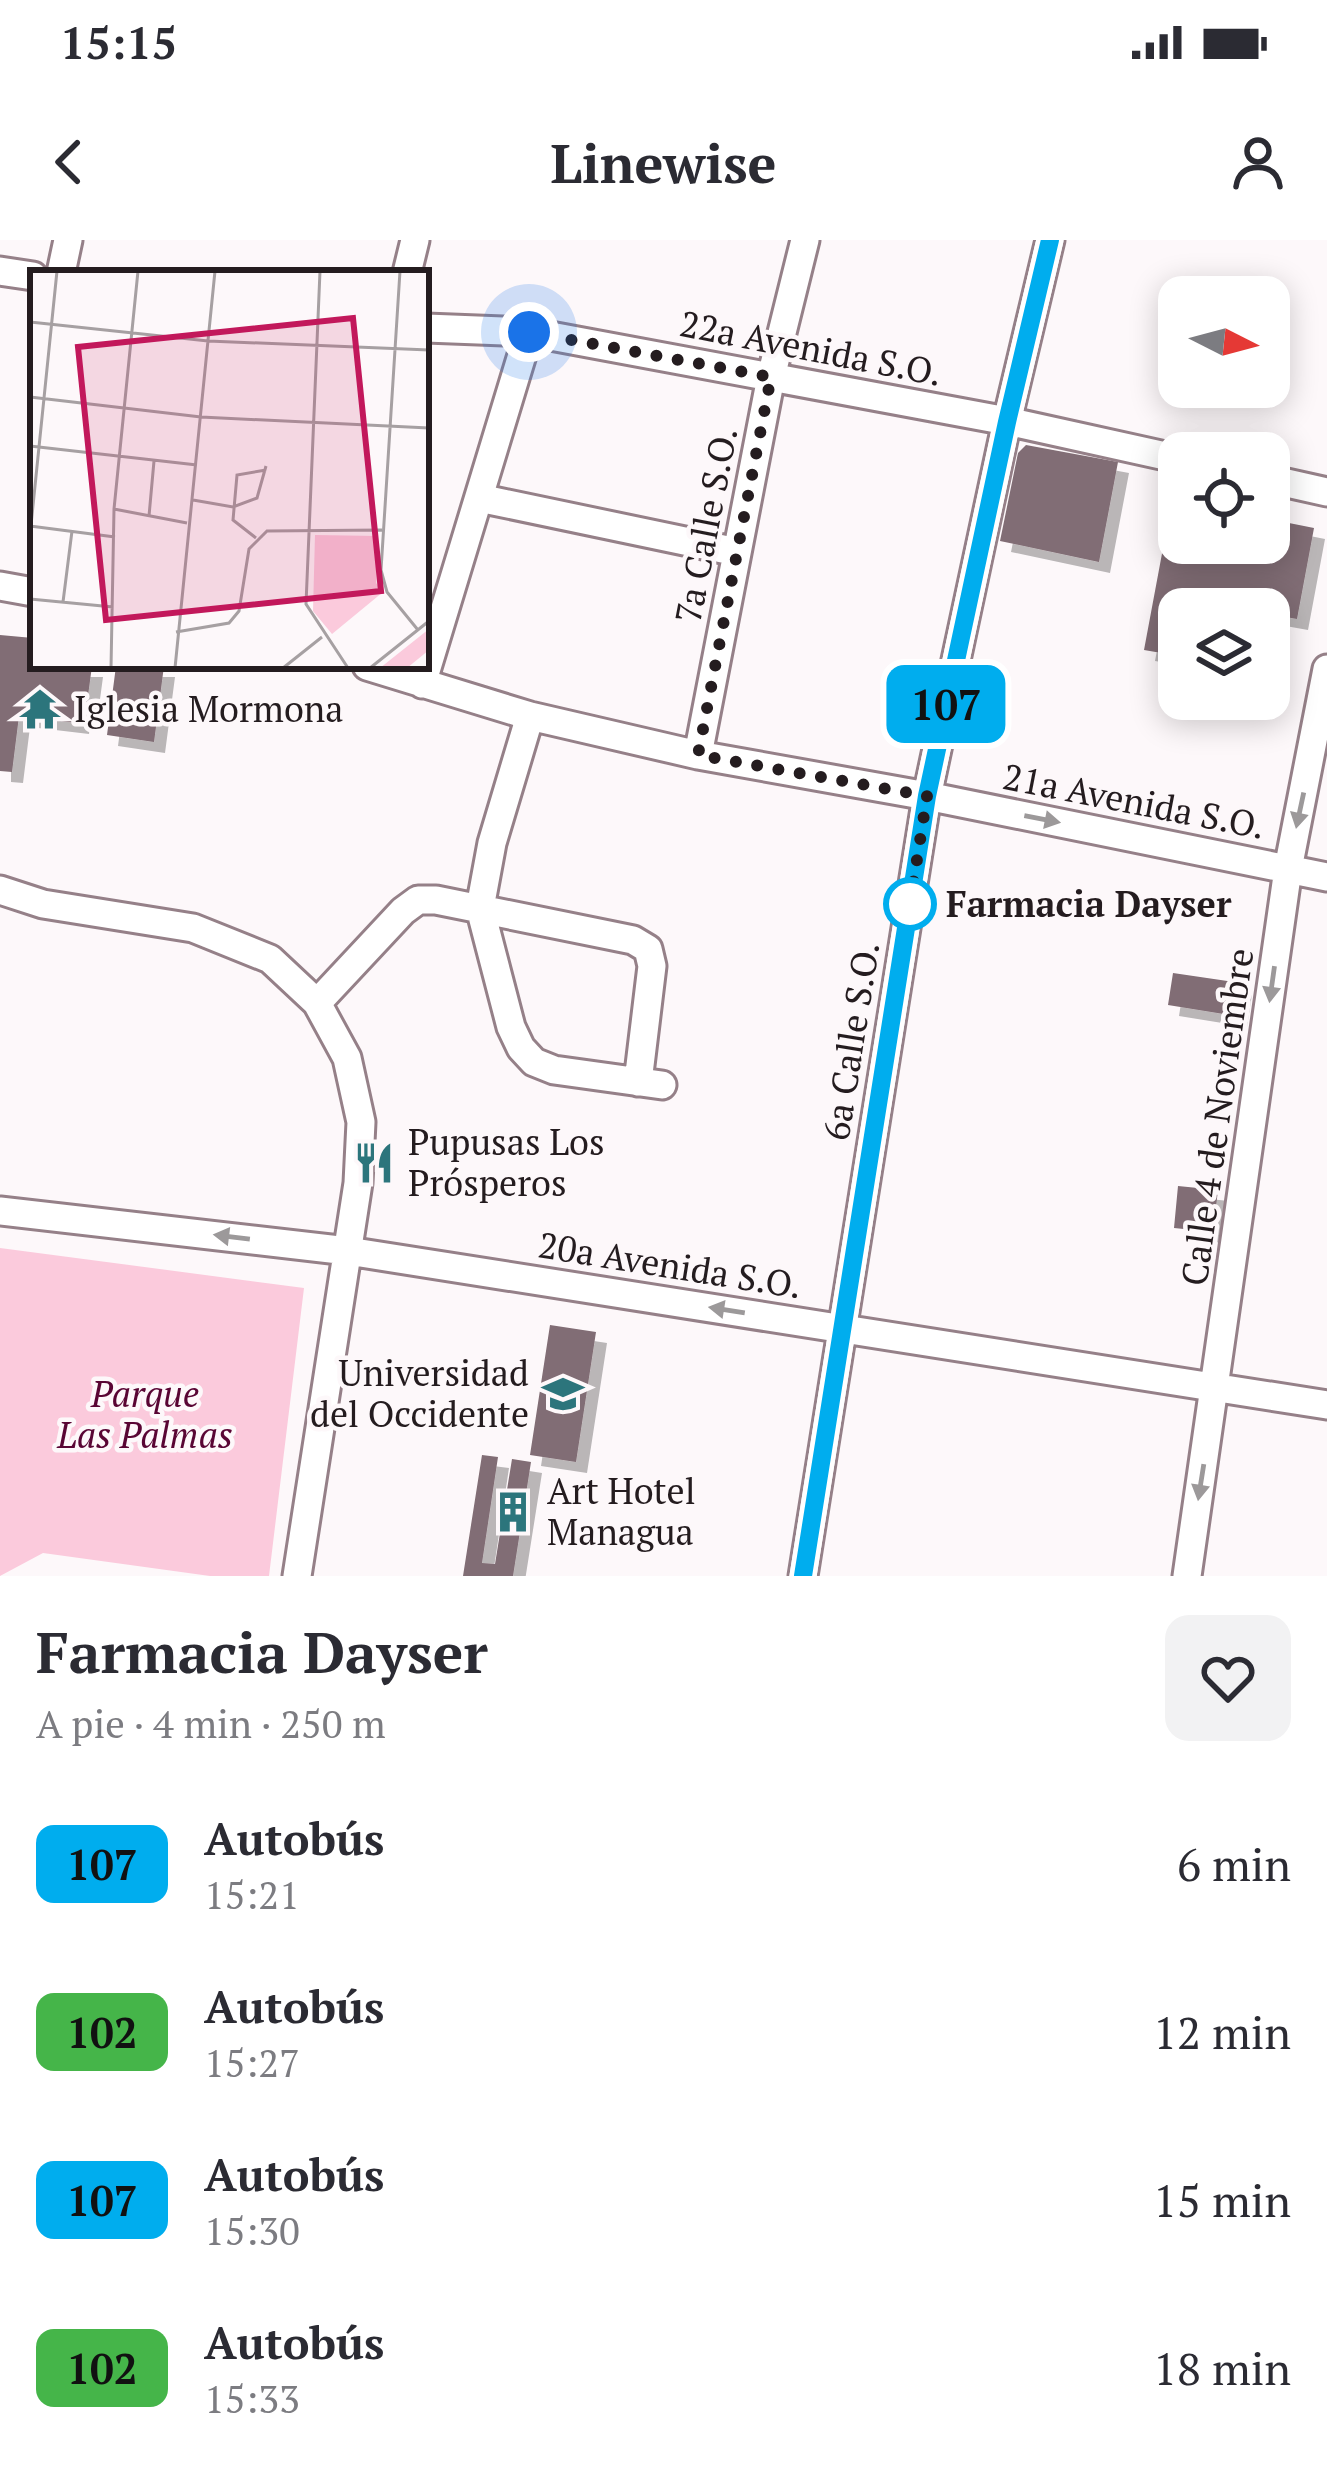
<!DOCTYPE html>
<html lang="es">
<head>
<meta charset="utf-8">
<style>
  body { margin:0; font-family:"PT Serif",serif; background:#f2f2f3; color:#2b2b33; height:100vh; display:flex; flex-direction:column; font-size:45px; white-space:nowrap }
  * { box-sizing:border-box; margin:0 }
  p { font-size:39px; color:#7c7c81 }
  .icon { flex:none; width:66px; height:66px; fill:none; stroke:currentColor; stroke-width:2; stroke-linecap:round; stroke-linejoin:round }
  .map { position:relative; height:1336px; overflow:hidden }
  .details { display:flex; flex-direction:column; background:#fff; flex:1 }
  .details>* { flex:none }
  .badge { padding:0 24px; border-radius:18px; font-size:42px; line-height:78px }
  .needle { width:78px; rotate:96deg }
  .buttons { position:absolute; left:1158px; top:36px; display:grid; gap:24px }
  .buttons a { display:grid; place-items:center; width:132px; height:132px; border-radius:24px; background:#fff; box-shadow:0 6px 30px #0003; font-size:60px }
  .you { position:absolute; width:60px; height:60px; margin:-30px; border:9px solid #fff; border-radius:50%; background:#1a73e8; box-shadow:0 0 0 18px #1a73e833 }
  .map>.badge { position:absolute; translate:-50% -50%; box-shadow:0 0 0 6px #fff }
  .round { display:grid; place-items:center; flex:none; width:126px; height:126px; border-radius:24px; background:#f2f2f3 }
  .headline { display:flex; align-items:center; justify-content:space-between; height:204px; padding:0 36px }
  h1 { font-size:57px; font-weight:600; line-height:90px }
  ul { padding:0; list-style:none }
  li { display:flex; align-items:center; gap:36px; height:168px; padding:0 36px }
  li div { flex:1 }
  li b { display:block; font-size:45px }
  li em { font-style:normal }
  li .badge { min-width:132px; font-weight:700; text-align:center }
  .status { display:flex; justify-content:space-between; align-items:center; height:84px; padding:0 60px; background:#fff; direction:ltr }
  .status svg { height:33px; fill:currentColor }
  header { display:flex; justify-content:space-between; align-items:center; height:156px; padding:0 36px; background:#fff; font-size:54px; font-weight:600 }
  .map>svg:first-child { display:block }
  .green { fill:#fbcadc }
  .building { fill:#816d74; filter:url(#shadow) }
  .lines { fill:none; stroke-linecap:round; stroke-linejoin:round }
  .minor-casing { stroke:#958088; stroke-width:33 }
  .minor { stroke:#fff; stroke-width:27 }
  .oneway { fill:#9c999a }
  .line-casing { stroke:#fff; stroke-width:27 }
  .line { stroke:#00adee; stroke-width:18 }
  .walk { stroke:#241c1f; stroke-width:12; stroke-dasharray:0 21.6 }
  .stop-dot { fill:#fff; stroke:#00adee; stroke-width:6 }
  .labels { text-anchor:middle; stroke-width:9; stroke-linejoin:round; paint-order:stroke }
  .street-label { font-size:36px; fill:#241c1f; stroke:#fdf8fa }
  .poi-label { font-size:36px; fill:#241c1f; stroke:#fdf8fa; text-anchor:start }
  .stop-label { font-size:36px; font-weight:bold; fill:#241c1f; stroke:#fdf8fa; text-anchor:start }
  .park-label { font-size:36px; font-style:italic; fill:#590534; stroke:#fdf8fa }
  .inset-road { fill:none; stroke:#a6a0a2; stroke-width:3 }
  .view { fill:#c2185b; fill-opacity:0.15; stroke:#c2185b; stroke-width:6 }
  .inset-edge { fill:none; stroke:#241c1f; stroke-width:6 }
</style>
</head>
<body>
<div class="status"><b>15:15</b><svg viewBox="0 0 49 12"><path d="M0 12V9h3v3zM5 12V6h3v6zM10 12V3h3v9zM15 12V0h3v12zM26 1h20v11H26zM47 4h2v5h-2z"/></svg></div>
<header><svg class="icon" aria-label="back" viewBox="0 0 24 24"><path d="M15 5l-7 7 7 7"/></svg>Linewise<svg class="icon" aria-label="person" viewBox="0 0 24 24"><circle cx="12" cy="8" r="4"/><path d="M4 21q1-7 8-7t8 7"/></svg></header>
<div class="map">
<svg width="1327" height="1336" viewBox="0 0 1327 1336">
  <defs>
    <filter id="shadow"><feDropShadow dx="11" dy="11" stdDeviation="0" flood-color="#0004"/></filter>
  </defs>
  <rect width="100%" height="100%" fill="#fdf8fa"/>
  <path class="green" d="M0,1008L304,1048L269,1336H210L43,1313L0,1336Z"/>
  <path class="building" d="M1026,205L1118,222L1099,322L1000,301L1018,213Z
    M1172,260L1179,262V303H1269V279L1314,288L1297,379L1269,374V369H1245L1220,364L1219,369H1179V416L1144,410Z
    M0,395L33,398V426H92L87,463L81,462L78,483L19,476L12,532L0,531Z
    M116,426H164L154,502L107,495Z
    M1173,733L1241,743L1236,776L1168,765Z
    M1178,946L1218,950L1213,992L1174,988Z
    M550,1085L596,1092L576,1222L530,1215Z
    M482,1215L498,1217L482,1323L495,1324L512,1219L531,1222L513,1336H463Z"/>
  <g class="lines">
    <g class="minor-casing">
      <path id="minor" d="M0,31L33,36
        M61,33L68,0
        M407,33L415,0
        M426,88L529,92L1007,181L1179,219
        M1269,239L1327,252
        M479,258L737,312
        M0,346L33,352
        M367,426L530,476L698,515L927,556L1327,637
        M422,444L529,92
        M530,476L492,603L480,668L511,787L521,808L534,822L554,830L662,845
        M698,515L771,137L805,0
        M0,650L43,664L193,688L270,719L317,763L347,818L361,882L358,943L297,1336
        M317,763L403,671L418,660H436L633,700L648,709L652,726L638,842
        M0,971L348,1011L1327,1165
        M803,1336L927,556L1007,181L1050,0
        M1187,1336L1288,629L1327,429"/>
    </g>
    <use href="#minor" class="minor"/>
  </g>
  <defs><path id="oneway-solid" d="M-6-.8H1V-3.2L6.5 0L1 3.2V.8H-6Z" transform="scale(3)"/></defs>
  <g class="oneway">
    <use href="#oneway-solid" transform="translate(1300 570) rotate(102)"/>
    <use href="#oneway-solid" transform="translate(1042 579) rotate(11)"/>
    <use href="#oneway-solid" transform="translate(1272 744) rotate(98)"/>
    <use href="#oneway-solid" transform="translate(232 997) rotate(-173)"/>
    <use href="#oneway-solid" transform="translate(727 1070) rotate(-171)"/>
    <use href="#oneway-solid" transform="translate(1201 1242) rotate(99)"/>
  </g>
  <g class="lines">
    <g class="line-casing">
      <path id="line" d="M803,1336L927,556L1007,182L1050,0"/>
    </g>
    <use href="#line" class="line"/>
    <path class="walk" d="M529,92L771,137L698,515L927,556L910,664"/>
  </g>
  <defs>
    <g id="temple-bare" transform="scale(3.24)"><path d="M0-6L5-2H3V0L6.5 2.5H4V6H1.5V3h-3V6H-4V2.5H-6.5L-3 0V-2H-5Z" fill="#2c757c" stroke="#fdf8fa" stroke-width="2.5" paint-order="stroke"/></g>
    <g id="restaurant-bare" transform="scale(3.24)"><path d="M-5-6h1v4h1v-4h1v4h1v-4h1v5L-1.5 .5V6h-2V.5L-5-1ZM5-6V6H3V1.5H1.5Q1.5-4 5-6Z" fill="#2c757c" stroke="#fdf8fa" stroke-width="2.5" paint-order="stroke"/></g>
    <g id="university-bare" transform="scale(3.24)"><path d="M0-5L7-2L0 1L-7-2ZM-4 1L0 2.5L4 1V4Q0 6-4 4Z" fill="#2c757c" stroke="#fdf8fa" stroke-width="2.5" paint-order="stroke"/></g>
    <g id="building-bare" transform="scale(3.24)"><path d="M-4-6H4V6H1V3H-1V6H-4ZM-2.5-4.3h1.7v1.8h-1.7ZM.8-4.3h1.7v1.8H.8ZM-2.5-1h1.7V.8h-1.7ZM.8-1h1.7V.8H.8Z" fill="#2c757c" stroke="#fdf8fa" stroke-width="2.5" paint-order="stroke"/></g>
  </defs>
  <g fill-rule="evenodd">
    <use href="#temple-bare" x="40" y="469"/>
    <use href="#restaurant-bare" x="374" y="923"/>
    <use href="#university-bare" x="563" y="1154"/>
    <use href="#building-bare" x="513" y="1272"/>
  </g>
  <circle class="stop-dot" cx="910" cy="664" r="24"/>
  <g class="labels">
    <g class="street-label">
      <text transform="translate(811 108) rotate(11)" y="13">22a Avenida S.O.</text>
      <text transform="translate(706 285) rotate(-79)" y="13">7a Calle S.O.</text>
      <text transform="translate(1134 561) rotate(11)" y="13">21a Avenida S.O.</text>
      <text transform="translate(851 801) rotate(-81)" y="13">6a Calle S.O.</text>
      <text transform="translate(1217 877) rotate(-82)" y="13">Calle 4 de Noviembre</text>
      <text transform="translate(670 1025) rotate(9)" y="13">20a Avenida S.O.</text>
    </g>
    <g class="poi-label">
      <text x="74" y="482">Iglesia Mormona</text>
      <text x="408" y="915">Pupusas Los<tspan x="408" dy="41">Prósperos</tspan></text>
      <text x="529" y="1146" text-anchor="end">Universidad<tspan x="529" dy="41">del Occidente</tspan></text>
      <text x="547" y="1264">Art Hotel<tspan x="547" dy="41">Managua</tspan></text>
    </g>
    <g class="stop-label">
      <text x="946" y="677">Farmacia Dayser</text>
    </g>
    <g class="park-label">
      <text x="145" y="1167">Parque<tspan x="145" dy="41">Las Palmas</tspan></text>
    </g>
  </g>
  <g transform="translate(30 30)">
    <rect width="399" height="399" fill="#fdf8fa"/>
    <path d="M285,265L347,266L346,313L353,322L302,364L283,341ZM399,359V380L377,398H350Z" fill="#fbcadc"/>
    <path class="inset-road" d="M290,1L276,334L318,398M370,1L351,300L357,322L388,360M0,52L178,71L399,80M0,127L171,147L399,158M0,176L167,195M163,230L203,237L227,228L236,196M84,239L157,253M119,246L124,191M0,256L85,267M0,265L27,1M226,268L203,250L207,205L236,200M0,329L83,337M33,332L42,261M146,362L199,353L209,341L219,279L237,261L352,260M81,398L84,239L108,1M145,398L185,1M253,398L292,367M340,398L399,351"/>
    <path class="view" d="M323,48L351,321L76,350L48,77Z"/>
    <rect width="399" height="399" class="inset-edge"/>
  </g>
</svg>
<div class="buttons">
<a><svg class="needle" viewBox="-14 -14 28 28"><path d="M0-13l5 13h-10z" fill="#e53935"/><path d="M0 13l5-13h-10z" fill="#7c7c81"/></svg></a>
<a><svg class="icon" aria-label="locate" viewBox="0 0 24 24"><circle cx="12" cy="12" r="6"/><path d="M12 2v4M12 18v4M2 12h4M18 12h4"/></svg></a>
<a><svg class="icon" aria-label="layers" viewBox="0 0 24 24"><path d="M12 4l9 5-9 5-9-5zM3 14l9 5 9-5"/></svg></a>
</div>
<div class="you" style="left:529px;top:92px"></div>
<b class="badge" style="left:946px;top:464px;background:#00adee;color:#111">107</b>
</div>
<section class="details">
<div class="headline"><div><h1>Farmacia Dayser</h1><p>A pie · 4 min · 250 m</p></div><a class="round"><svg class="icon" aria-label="heart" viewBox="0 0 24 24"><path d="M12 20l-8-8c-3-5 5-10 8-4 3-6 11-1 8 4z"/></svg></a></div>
<ul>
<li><span class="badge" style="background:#00adee;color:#111">107</span><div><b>Autobús</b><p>15:21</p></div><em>6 min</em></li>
<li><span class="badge" style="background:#45b549;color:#111">102</span><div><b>Autobús</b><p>15:27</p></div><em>12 min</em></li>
<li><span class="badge" style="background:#00adee;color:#111">107</span><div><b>Autobús</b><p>15:30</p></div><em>15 min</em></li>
<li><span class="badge" style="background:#45b549;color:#111">102</span><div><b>Autobús</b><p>15:33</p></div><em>18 min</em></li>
</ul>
</section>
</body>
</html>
